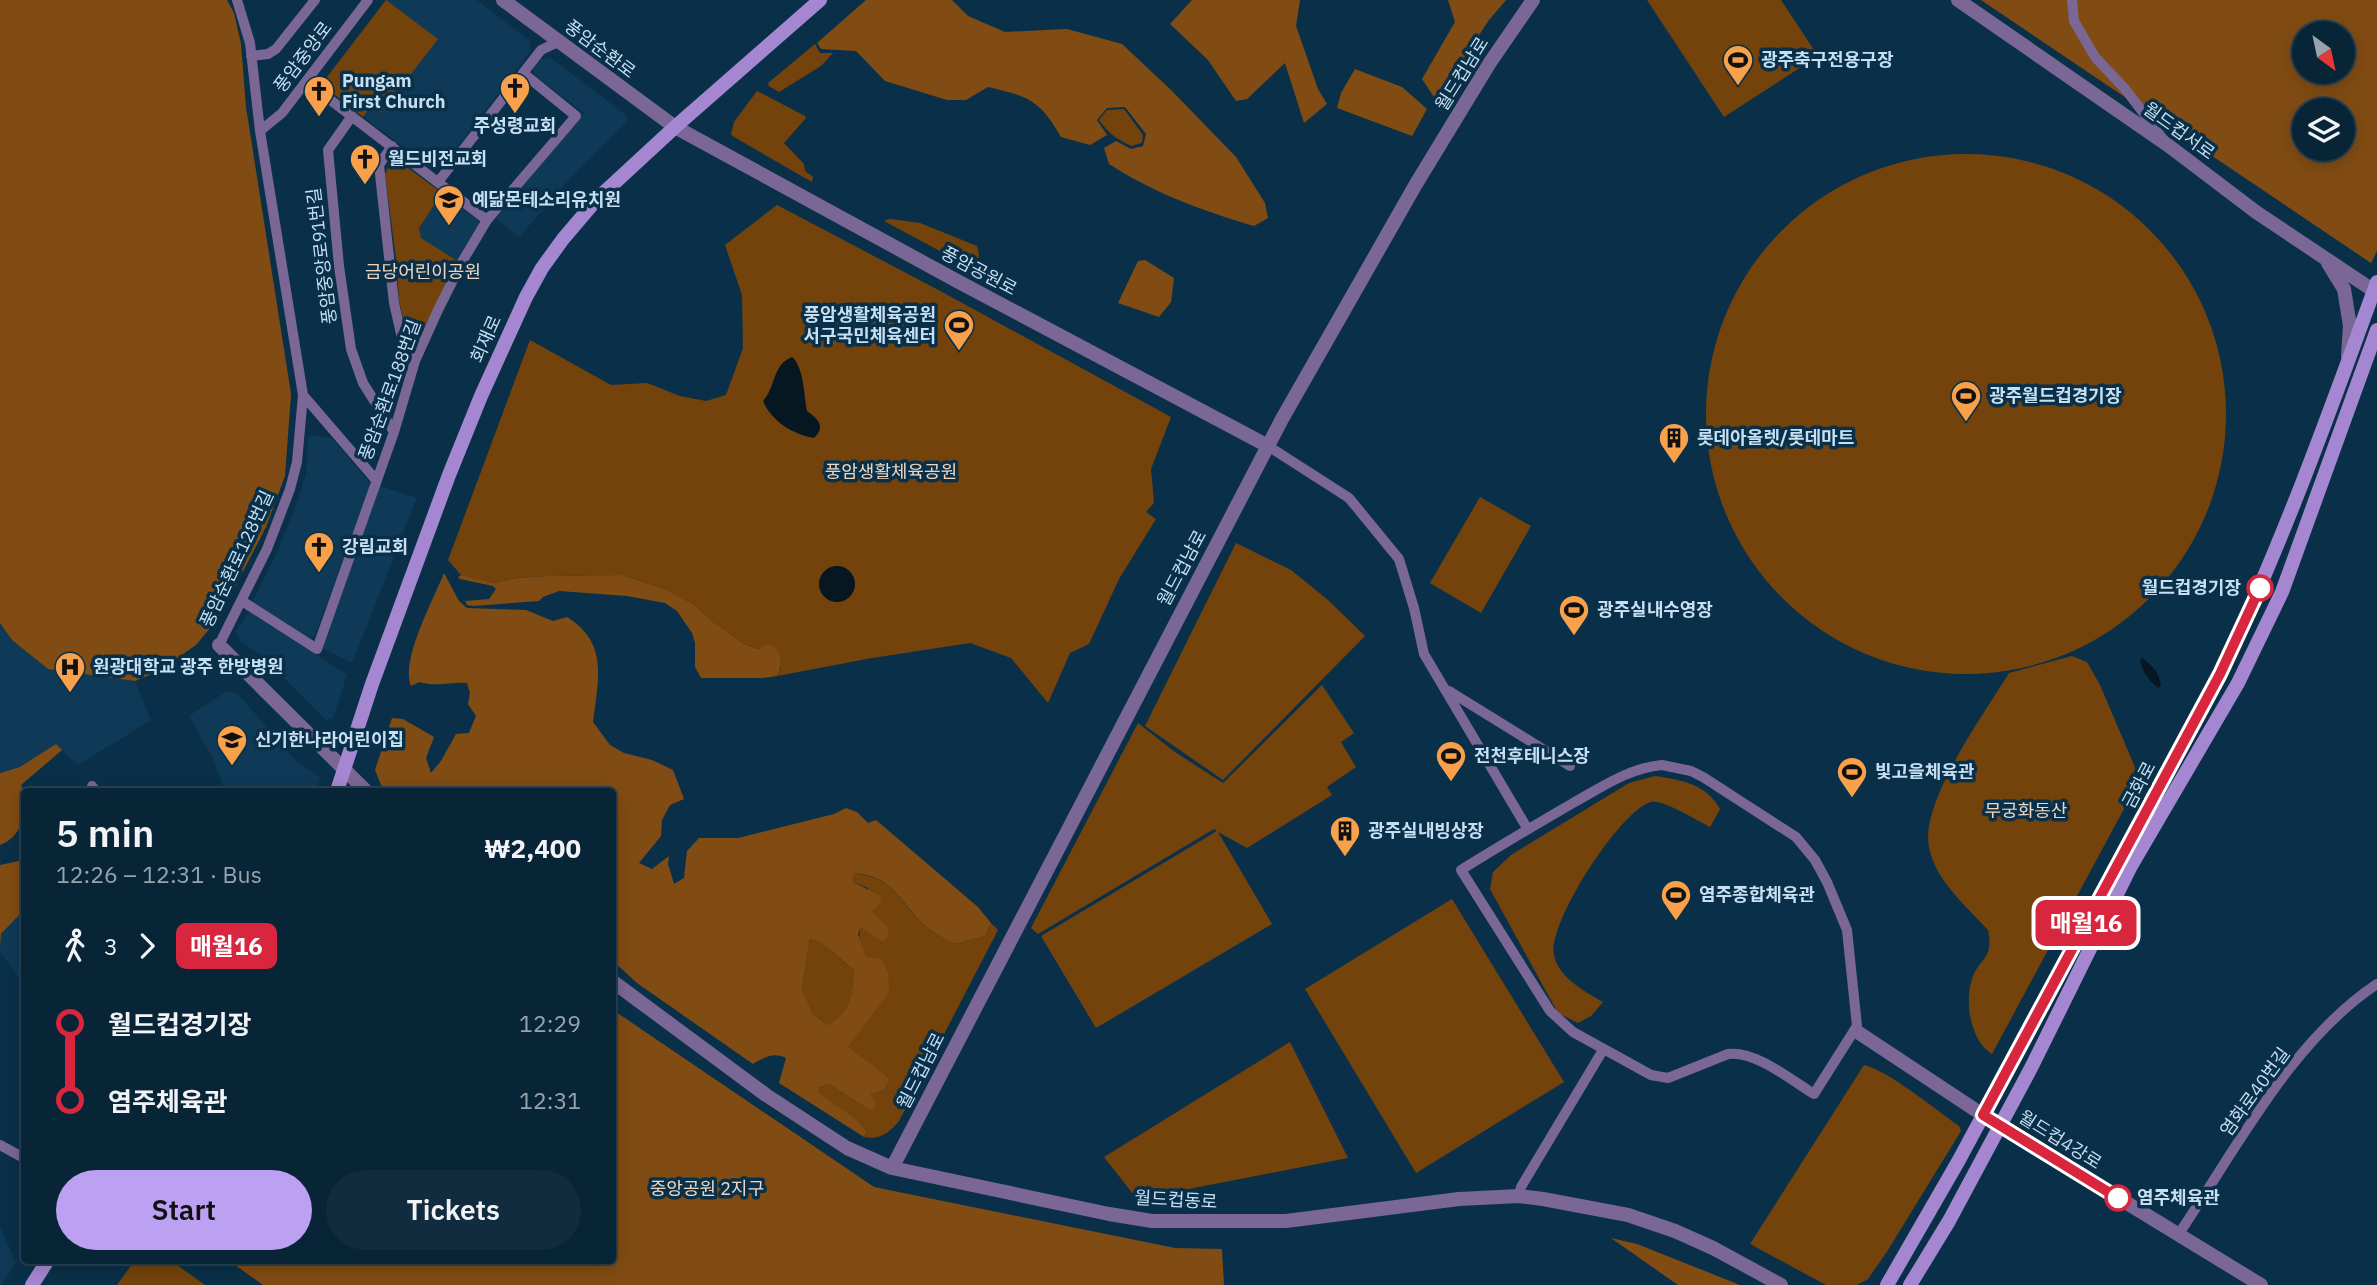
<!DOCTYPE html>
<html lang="en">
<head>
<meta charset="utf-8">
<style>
  body { margin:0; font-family:"IBM Plex Sans","Noto Sans KR",sans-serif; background:#112c3f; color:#f1f3f6; height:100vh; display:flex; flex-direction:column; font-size:26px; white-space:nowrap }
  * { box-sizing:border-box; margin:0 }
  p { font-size:23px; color:#98a4ad }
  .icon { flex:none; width:38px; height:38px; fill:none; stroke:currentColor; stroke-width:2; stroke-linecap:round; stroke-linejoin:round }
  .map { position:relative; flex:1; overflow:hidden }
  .drawer { position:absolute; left:21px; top:788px; width:595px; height:476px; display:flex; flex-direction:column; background:#082437; border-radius:7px; box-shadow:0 4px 18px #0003,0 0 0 2px #294152 }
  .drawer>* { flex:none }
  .badge { padding:0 14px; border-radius:10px; font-size:24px; line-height:46px }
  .needle { width:46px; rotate:147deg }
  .buttons { position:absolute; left:2292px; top:21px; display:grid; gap:14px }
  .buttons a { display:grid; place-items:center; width:63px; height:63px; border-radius:50%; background:#082437; box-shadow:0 4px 18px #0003,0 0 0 2px #294152; font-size:35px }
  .map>.badge { position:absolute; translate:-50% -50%; box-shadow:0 0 0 4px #fff }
  .legs { display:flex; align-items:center; gap:10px; height:77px; padding:0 35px; font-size:23px }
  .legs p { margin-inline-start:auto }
  .summary { display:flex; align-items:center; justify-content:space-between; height:119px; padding:0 35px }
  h1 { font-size:38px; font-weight:600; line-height:52px }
  .cta { display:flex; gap:14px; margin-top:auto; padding:14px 35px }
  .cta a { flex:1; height:80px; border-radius:42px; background:#bca0f2; color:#111; font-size:28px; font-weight:600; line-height:80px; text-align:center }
  .cta a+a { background:#112c3f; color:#f1f3f6 }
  ul { padding:0 35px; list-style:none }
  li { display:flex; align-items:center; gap:24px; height:77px; font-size:26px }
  li i { display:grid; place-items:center; width:10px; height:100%; margin:0 9px; background:currentColor }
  li i::after { content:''; width:18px; height:18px; margin:-9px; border:5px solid; border-radius:50%; background:#082437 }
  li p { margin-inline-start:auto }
  li:first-child i { background:linear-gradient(#0000 50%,currentColor 0) }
  li:last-child i { background:linear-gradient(currentColor 50%,#0000 0) }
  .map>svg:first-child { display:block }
  .built { fill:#0e3a57 }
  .green { fill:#74430c }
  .forest { fill:#814c13; fill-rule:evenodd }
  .water { fill:#071722 }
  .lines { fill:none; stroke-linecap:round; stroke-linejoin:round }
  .minor { stroke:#7a6796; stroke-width:10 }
  .tertiary { stroke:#7a6796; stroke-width:14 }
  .secondary { stroke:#a587d1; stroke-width:14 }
  .line-1-casing { stroke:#fff; stroke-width:16 }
  .line-1 { stroke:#d7263d; stroke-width:10 }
  .stop-1-dot { fill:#fff; stroke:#d7263d; stroke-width:3.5 }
  .labels { text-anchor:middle; stroke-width:7; stroke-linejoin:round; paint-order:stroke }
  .street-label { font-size:18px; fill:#c6dff3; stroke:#0a3049 }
  .poi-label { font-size:18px; font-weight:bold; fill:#c6dff3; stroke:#0a3049; text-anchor:start }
  .park-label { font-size:18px; fill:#edd5c0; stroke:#0a3049 }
  .stop-label { font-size:18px; font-weight:bold; fill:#c6dff3; stroke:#0a3049; text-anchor:end }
</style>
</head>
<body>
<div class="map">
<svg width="2377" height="1285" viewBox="0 0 2377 1285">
  <rect width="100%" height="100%" fill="#0a3049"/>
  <path class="built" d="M386,0H477L530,41L531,51L441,168L433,170L325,87L324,81Z
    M551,58L626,115L627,121L577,171L519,237L496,219L584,113L535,75L533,68L540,59Z
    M442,193L478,220L479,226L459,262L421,238L419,228Z
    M311,435L332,438L369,482L370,488L314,637L310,638L252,602L278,550L295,509L306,474L308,437Z
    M380,486L417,498L352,663L322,648Z
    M248,613H254L347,675L333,718L326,720L262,656L240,641L236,631Z
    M0,623L12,640L48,669L135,681L151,720L78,765L56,745L20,767L0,773Z
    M227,691L238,694L296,761L321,778L315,791H225L213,759L189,716Z
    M24,910V985L0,952L1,935Z
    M0,1227L16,1263L1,1285H0Z"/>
  <path class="green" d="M386,0L438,39L381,113L372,105L363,117L325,87L324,81Z
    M1647,0H1781L1818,56L1724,117Z
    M815,44L820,53H833L821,66L779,92L769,86L768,83Z
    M757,91L805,116L806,118L784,143L804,164L805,171L813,177L812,182L734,137L731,134L734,122Z
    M1124,109L1143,135L1142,143L1131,146C1117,139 1109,134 1099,120L1107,110Z
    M1706 414a260 260 0 1 1 520 0a260 260 0 1 1-520 0Z
    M396,159L442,193L419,228L421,238L459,262L426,326L413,333L405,326L399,301L396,259L385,174L389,166Z
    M777,205L944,293L1171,417L1151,469L1154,503L1146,512L1156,519L1119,579L1089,644L1070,653L1048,703L1011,658L970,643L872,658L777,676L781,667L759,649L744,644L713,622L693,604L665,589L622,575L547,576L517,578L495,583L461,575L448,560L530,340L611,385L647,383L680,396L706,401L726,395L743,348L742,295L725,245Z
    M890,219L920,223L977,246L979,254L977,271L884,221Z
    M1480,497L1531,526L1481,613L1430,583Z
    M1236,543L1291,570L1328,600L1365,636L1223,780L1145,726Z
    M2072,656L2087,662L2100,685L2140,779L1992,1054C1971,1042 1964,1002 1972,979C1979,958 1994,960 1988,930C1967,907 1935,880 1929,847C1920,801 1985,713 2009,673Z
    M1322,685L1354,733L1341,742L1356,767L1327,787L1332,795L1247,848L1218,832L1272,924L1096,1028L1041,936L1217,831L1214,829L1038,934L1031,928L1138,723L1175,752L1223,783Z
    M1655,776C1682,780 1706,784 1720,809L1710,827C1698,821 1663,799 1651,802C1620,810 1547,924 1554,955C1558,977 1585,992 1603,1002L1591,1016L1578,1023L1558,1013L1490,889L1493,872L1511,855L1629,783Z
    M854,873C898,880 895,897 922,923C931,932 943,938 954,944L985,936L991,923L998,930L899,1121C889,1133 880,1140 864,1137L867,1131L855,1118L818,1094V1088L829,1084L871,1111L873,1102L871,1094C883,1091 887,1090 889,1078L847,1047L889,992C878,975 853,949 861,927L883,941L888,927L872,911L868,888L853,882Z
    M1452,899L1564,1082L1416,1173L1305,989Z
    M810,939C827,942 839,960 854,970C852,997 852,1011 827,1025L813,1014L802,989Z
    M1290,1042L1348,1158L1137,1199L1104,1157Z
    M1864,1065C1889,1071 1936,1110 1959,1126L1961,1131L1888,1250L1868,1279L1857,1285H1826L1750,1244Z
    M135,1260H170L205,1285H117Z"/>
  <path class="forest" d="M0,0H227L234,13L241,44L246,107L291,394L285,476L266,527L220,616L196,645L157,672L135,681L48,669L12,640L0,623Z
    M866,0H952L968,16L1005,32L1067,29L1122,44L1171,90L1236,157L1265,203L1268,218L1254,226C1203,211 1154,193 1109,164L1104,148L1116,141L1131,149L1143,146L1146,134L1125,107L1107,108L1097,120L1107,135L1090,145L1061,137C1040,100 1028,96 988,87L966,100H947L885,81L856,51L821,49L817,43Z
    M1192,0H1300L1296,26L1318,89L1327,104L1304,123L1285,63L1247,99L1236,101L1208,60L1170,24Z
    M1448,0H1506L1489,20L1436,100L1422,79L1455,22Z
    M1981,0H2377V251L2371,263ZM2305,33H2343V72H2305ZM2305,110H2343V149H2305Z
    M1355,69L1402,87L1427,109L1412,136L1337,108L1341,93Z
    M1145,260L1174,278L1171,302L1159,317L1118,303L1138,261Z
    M444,573L459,601L467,608L526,610L553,621L567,617C609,643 598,680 593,722L610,745L624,753L652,760L673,770L684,799L670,805L662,820L661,836L639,863L652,869L669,856L668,864L674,884L684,878L687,851L699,838H738L834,814L846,808L857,812L868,823L876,820L978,907L991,923L985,936L954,944C943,938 931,932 922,923C898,899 894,877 854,873L853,882L879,895L882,902L872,911L888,927V936L883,942L861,927L858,934L866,957L881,959L888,972L889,993L848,1047L889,1078C887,1090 883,1091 871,1094L876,1107L871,1111L829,1084L818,1088V1093L855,1118L867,1131L864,1137L779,1083L786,1058C774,1052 765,1057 753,1064L637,983L613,961L612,791H389L381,785L375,770L392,718L403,719L434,737L426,758L431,773L441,761L456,734L469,733L476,716L468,704L470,693L467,683C450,682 436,687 419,682L411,686C400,660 434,599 444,573ZM810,939C826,942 840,960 854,970C852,996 852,1011 827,1025L813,1014L802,989Z
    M461,575L495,583L517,578L547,576L622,575L665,589L693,604L713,622L744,644L758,649L767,644L775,647C781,659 783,663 777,676L763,678H701L695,667V643L692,633L677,611L665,603L627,596L559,591L543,597L539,601L473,606L467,605L465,601L489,599L496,589L493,586L460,579L458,577Z
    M56,744L62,750L21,785C33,805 22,838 0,845V773L20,767Z
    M24,860V910L1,934L0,948V865Z
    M613,1010L874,1187L1175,1248L1222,1249L1224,1285H263L228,1260H612Z
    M1611,1238L1637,1244L1740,1285H1678Z"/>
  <path class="water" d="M792,357C804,367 804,396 807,411C818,419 826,426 814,438C794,435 771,421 763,401C776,387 772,365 792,357Z
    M819 584a18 18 0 1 1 36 0a18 18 0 1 1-36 0Z
    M2143,658C2154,669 2158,669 2161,686L2158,688C2148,680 2143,672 2140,660Z"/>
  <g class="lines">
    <path class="minor" d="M2072,0L2074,21L2095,57L2126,90L2163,139
      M251,56L268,54L276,49L315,0
      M307,82L487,220
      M352,116L328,150L339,266L351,349L363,383L394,432
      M260,131L282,113L368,0
      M392,146L379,165L394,303L401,334L415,361
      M438,182L541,50L558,42
      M303,395L376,480
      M1268,446L1349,498L1399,559L1414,608L1424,654L1527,828
      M242,601L317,649L394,432L415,361L438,310L462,262L487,220L576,116L523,73
      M219,645L267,549L290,489L297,462L303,395L260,131L250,43L237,0
      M1449,691L1570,766
      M1662,765L1691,771L1703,777L1796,837L1815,860L1827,882L1847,930L1857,1026L1814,1094C1791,1080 1755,1050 1728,1054L1668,1078L1651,1075L1573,1032L1550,1011L1461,870C1498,847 1535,825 1573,803C1602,787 1629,768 1662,765Z
      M92,786L96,791
      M0,1145L24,1158
      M1519,1196L1521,1187L1603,1050
      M2178,1235C2236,1150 2290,1042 2377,984"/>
    <path class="tertiary" d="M503,0L675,127L959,282L1268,446
      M1958,0L2169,146L2256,212L2377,293
      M2328,263L2344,289L2350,326L2348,356
      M219,645L366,791
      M612,981L766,1095L847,1148L892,1168L1109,1214L1152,1221H1286L1459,1199L1519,1196L1543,1199L1628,1215L1675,1231L1713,1248L1781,1285
      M1856,1031L1983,1115L2261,1285
      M892,1168L1282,419L1416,184L1489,64L1533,0"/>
    <path class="secondary" d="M337,791L372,684L449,475L481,396L526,297L542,268L563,239L597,199L675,127L820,0
      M32,1285L48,1260
      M1887,1285L1959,1160L2220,674C2281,547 2329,414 2377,282
      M1910,1285L1949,1221L2031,1068L2131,866L2238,683L2282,592L2377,330"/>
  </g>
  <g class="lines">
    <g class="line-1-casing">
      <path id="line-1" d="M2118,1198L1983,1115L2220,674L2260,588"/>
    </g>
    <use href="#line-1" class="line-1"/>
  </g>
  <defs>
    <g id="stadium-pin" transform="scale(1.575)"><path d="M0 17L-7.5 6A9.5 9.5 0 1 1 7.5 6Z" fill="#f8a14a" stroke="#0a3049"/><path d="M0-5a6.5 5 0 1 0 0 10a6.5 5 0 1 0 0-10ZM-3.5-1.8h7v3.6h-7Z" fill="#111"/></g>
    <g id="church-pin" transform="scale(1.575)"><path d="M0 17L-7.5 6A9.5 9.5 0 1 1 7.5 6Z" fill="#f8a14a" stroke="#0a3049"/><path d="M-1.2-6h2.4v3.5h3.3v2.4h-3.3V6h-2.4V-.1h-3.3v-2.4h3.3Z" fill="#111"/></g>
    <g id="school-pin" transform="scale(1.575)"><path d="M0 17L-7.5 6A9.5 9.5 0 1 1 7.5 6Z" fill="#f8a14a" stroke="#0a3049"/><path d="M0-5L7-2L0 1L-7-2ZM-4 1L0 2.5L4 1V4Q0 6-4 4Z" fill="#111"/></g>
    <g id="building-pin" transform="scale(1.575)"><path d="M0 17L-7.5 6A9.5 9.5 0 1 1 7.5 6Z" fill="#f8a14a" stroke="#0a3049"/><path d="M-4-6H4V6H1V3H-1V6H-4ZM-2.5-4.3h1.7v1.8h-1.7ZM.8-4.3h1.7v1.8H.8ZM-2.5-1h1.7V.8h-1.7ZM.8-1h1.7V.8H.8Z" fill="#111"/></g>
    <g id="hospital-pin" transform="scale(1.575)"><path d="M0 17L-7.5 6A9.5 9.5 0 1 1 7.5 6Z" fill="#f8a14a" stroke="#0a3049"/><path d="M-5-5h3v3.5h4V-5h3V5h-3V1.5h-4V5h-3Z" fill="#111"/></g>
  </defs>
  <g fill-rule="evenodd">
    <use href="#stadium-pin" x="1738" y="60"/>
    <use href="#church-pin" x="515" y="88"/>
    <use href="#church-pin" x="319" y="91"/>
    <use href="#church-pin" x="365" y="159"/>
    <use href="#school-pin" x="449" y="200"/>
    <use href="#stadium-pin" x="959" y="325"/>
    <use href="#stadium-pin" x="1966" y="396"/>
    <use href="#building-pin" x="1674" y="438"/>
    <use href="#church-pin" x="319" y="547"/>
    <use href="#stadium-pin" x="1574" y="610"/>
    <use href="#hospital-pin" x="70" y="667"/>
    <use href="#school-pin" x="232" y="740"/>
    <use href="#stadium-pin" x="1451" y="756"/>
    <use href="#stadium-pin" x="1852" y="772"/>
    <use href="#building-pin" x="1345" y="831"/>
    <use href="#stadium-pin" x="1676" y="895"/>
  </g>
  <g class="stop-1-dot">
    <circle cx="2260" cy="588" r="12"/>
    <circle cx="2118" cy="1198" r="12"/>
  </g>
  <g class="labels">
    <g class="street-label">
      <text transform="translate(600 49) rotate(37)" y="6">풍암순환로</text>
      <text transform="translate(303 57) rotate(-53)" y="6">풍암중앙로</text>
      <text transform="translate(1462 74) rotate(-58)" y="6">월드컵남로</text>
      <text transform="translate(2179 131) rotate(36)" y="6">월드컵서로</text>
      <text transform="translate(322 256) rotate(-97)" y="6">풍암중앙로91번길</text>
      <text transform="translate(979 271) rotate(28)" y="6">풍암공원로</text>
      <text transform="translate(486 339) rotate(-66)" y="6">회재로</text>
      <text transform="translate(390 390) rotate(-70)" y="6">풍암순환로188번길</text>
      <text transform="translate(237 559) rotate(-65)" y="6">풍암순환로128번길</text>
      <text transform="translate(1182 568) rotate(-62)" y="6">월드컵남로</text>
      <text transform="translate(2139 785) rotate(-62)" y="6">금화로</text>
      <text transform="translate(921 1071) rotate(-63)" y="6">월드컵남로</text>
      <text transform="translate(2255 1092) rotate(-54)" y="6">염화로40번길</text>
      <text transform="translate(2060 1140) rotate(32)" y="6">월드컵4강로</text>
      <text transform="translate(1176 1200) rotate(3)" y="6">월드컵동로</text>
    </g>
    <g class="poi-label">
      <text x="1761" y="66">광주축구전용구장</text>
      <text x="342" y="87">Pungam<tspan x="342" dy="21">First Church</tspan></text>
      <text x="515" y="132" text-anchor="middle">주성령교회</text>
      <text x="388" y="165">월드비전교회</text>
      <text x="472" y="206">예닮몬테소리유치원</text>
      <text x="936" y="321" text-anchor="end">풍암생활체육공원<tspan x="936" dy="21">서구국민체육센터</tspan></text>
      <text x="1989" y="402">광주월드컵경기장</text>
      <text x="1697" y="444">롯데아올렛/롯데마트</text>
      <text x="342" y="553">강림교회</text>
      <text x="1597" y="616">광주실내수영장</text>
      <text x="93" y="673">원광대학교 광주 한방병원</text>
      <text x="255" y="746">신기한나라어린이집</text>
      <text x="1474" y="762">전천후테니스장</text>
      <text x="1875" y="778">빛고을체육관</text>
      <text x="1368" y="837">광주실내빙상장</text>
      <text x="1699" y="901">염주종합체육관</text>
    </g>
    <g class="park-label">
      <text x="423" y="278">금당어린이공원</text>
      <text x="891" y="478">풍암생활체육공원</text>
      <text x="2026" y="817">무궁화동산</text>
      <text x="707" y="1195">중앙공원 2지구</text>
    </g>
    <g class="stop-label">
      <text x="2241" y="594">월드컵경기장</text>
      <text x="2137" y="1204" text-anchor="start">염주체육관</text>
    </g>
  </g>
</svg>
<div class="buttons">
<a><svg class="needle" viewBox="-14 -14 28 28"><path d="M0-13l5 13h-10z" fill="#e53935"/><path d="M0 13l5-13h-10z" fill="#98a4ad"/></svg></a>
<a><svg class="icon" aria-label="layers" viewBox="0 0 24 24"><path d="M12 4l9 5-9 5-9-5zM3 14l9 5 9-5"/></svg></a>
</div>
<b class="badge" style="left:2086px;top:923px;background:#d7263d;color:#fff">매월16</b>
<section class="drawer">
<div class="summary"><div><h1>5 min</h1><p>12:26 – 12:31 · Bus</p></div><b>₩2,400</b></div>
<div class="legs"><svg class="icon" aria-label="walk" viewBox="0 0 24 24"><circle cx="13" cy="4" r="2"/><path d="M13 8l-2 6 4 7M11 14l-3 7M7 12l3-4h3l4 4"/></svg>3<svg class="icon" aria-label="forward" viewBox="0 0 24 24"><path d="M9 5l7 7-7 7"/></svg><b class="badge" style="background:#d7263d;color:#fff">매월16</b></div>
<ul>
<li><i style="color:#d7263d"></i><b>월드컵경기장</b><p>12:29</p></li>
<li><i style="color:#d7263d"></i><b>염주체육관</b><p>12:31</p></li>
</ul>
<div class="cta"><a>Start</a><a>Tickets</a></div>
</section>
</div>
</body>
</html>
